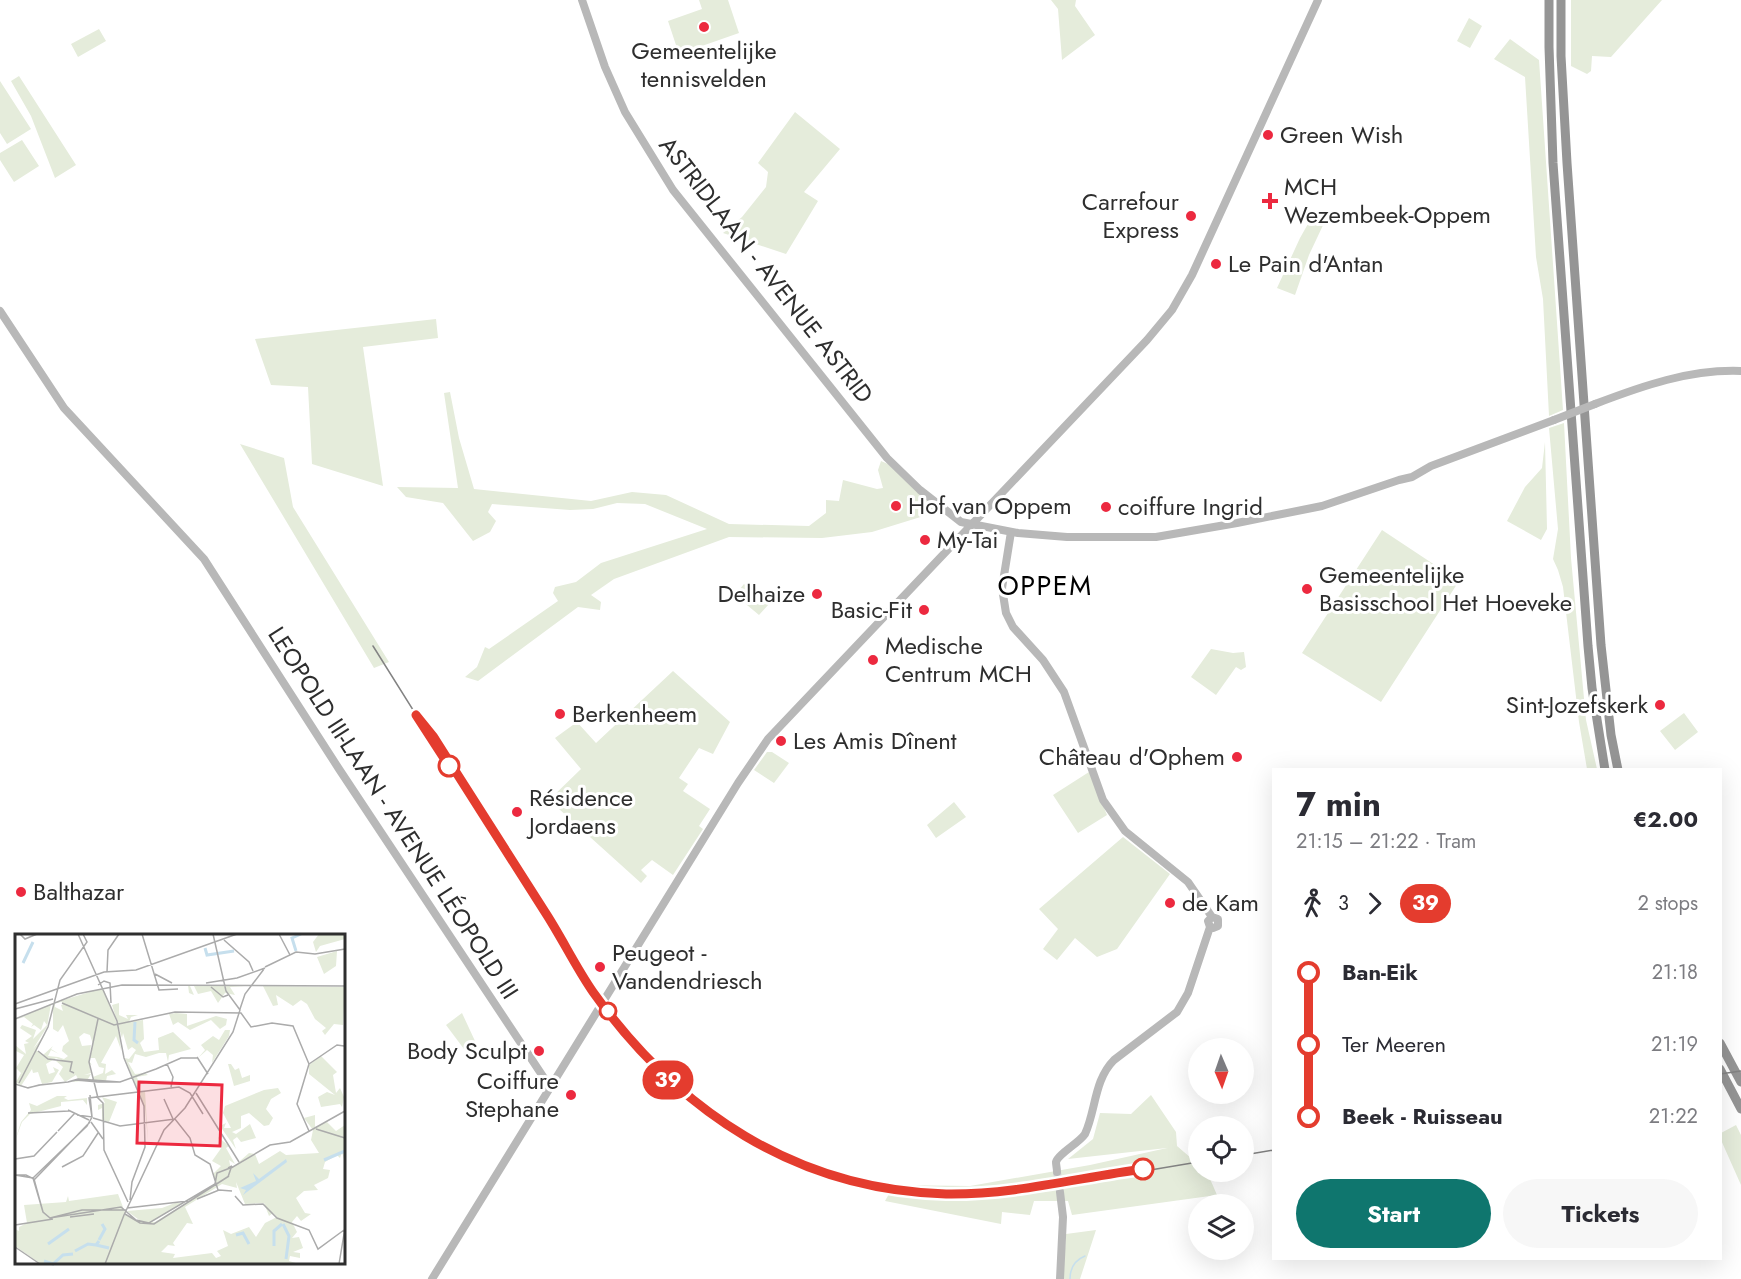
<!DOCTYPE html>
<html lang="en">
<head>
<meta charset="utf-8">
<style>
  body { margin:0; font-family:Jost,sans-serif; background:#f7f7f7; color:#2b2b33; height:100vh; display:flex; flex-direction:column; font-size:22px; white-space:nowrap }
  * { box-sizing:border-box; margin:0 }
  p { font-size:20px; color:#7c7c81 }
  .icon { flex:none; width:33px; height:33px; fill:none; stroke:currentColor; stroke-width:2; stroke-linecap:round; stroke-linejoin:round }
  .map { position:relative; flex:1; overflow:hidden }
  .sheet { position:absolute; left:1272px; top:768px; width:450px; height:492px; display:flex; flex-direction:column; background:#fff; border-radius:0px; box-shadow:0 6px 24px #0002 }
  .sheet>* { flex:none }
  .badge { padding:0 12px; border-radius:20px; font-size:21px; line-height:39px }
  .needle { width:39px; rotate:178deg }
  .tools { position:absolute; left:1188px; top:1038px; display:grid; gap:12px }
  .tools a { display:grid; place-items:center; width:66px; height:66px; border-radius:50%; background:#fff; box-shadow:0 6px 24px #0002; font-size:30px }
  .map>.badge { position:absolute; translate:-50% -50%; box-shadow:0 0 0 3px #fff }
  .legs { display:flex; align-items:center; gap:9px; height:66px; padding:0 24px; font-size:20px }
  .legs p { margin-inline-start:auto }
  .summary { display:flex; align-items:center; justify-content:space-between; height:102px; padding:0 24px }
  h1 { font-size:33px; font-weight:700; line-height:45px }
  .primary-button { display:flex; gap:12px; margin-top:auto; padding:12px 24px }
  .primary-button a { flex:1; height:69px; border-radius:36px; background:#0f766e; color:#fff; font-size:24px; font-weight:700; line-height:69px; text-align:center }
  .primary-button a+a { background:#f7f7f7; color:#2b2b33 }
  ul { padding:0 24px; list-style:none }
  li { display:flex; align-items:center; gap:21px; height:72px; font-size:22px }
  li i { display:grid; place-items:center; width:9px; height:100%; margin:0 8px; background:currentColor }
  li i::after { content:''; width:15px; height:15px; margin:-8px; border:4px solid; border-radius:50%; background:#fff }
  li p { margin-inline-start:auto }
  li:first-child i { background:linear-gradient(#0000 50%,currentColor 0) }
  li:last-child i { background:linear-gradient(currentColor 50%,#0000 0) }
  .map>svg:first-child { display:block }
  .green { fill:#e5ecdb }
  .lines { fill:none; stroke-linecap:round; stroke-linejoin:round }
  .stream { stroke:#c6dfed; stroke-width:1.5 }
  .secondary-tunnel { stroke:#d5d5d5; stroke-width:8; stroke-dasharray:8 4; stroke-linecap:butt }
  .secondary { stroke:#b8b8b8; stroke-width:8 }
  .highway { stroke:#959595; stroke-width:9 }
  .tram { stroke:#838383; stroke-width:1.5 }
  .secondary-bridge { stroke:#b8b8b8; stroke-width:8 }
  .line-1-casing { stroke:#fff; stroke-width:14 }
  .line-1 { stroke:#e43c2e; stroke-width:9 }
  .poi-dot { fill:#ec293f; stroke:#fff; stroke-width:2 }
  .stop-1-dot { fill:#fff; stroke:#e43c2e; stroke-width:3 }
  .labels { text-anchor:middle; stroke-width:6; stroke-linejoin:round; paint-order:stroke }
  .poi-label { font-size:24px; fill:#2e2e2e; stroke:#fff; text-anchor:start }
  .street-label { font-size:24px; fill:#2e2e2e; stroke:#fff }
  .quarter-label { font-size:27px; letter-spacing:1.5px; fill:#000; stroke:#fff }
  .inset-river { fill:none; stroke:#c6dfed; stroke-width:3 }
  .inset-road { fill:none; stroke:#ababab; stroke-width:1.5 }
  .view { fill:#ec293f; fill-opacity:0.15; stroke:#ec293f; stroke-width:3 }
  .inset-edge { fill:none; stroke:#2e2e2e; stroke-width:3 }
</style>
</head>
<body>
<div class="map">
<svg width="1741" height="1279" viewBox="0 0 1741 1279">
  <rect width="100%" height="100%" fill="#fff"/>
  <path class="green" d="M699,0H728L739,33L679,54L668,21L702,9Z
    M1051,0H1076L1075,6L1095,35L1062,60L1058,9Z
    M1571,0H1662L1611,57L1592,56L1591,71L1587,74L1571,66Z
    M1469,18L1482,26L1470,48L1457,41Z
    M99,29L106,41L78,57L71,44Z
    M1510,39L1539,60L1563,410L1549,416L1543,299L1536,257L1525,77L1494,59Z
    M19,76L76,165L55,178L31,116L11,81Z
    M0,81L31,129L7,144L0,133Z
    M795,112L840,149L804,192L818,201L786,254L723,233L742,217L766,187L768,172L758,163Z
    M22,140L39,166L14,182L0,160V153Z
    M1313,215L1325,221L1309,255L1295,295L1277,288L1300,238Z
    M436,319L438,338L363,347L383,486L312,464L308,387L271,385L255,339Z
    M450,392L459,438L474,489L591,501L632,492L666,495L729,524L809,526L826,513V500L839,501L843,480L877,489L883,488L878,470L881,461L888,464L940,511L872,532L822,538L729,537L614,579L591,595L601,602L600,610L578,607L478,681L465,677L477,667L485,647L489,649L558,601L553,593L555,587L576,582L601,563L707,529L645,504L617,503L593,509L570,510L492,504L488,512L496,521L490,532L473,541L443,503L406,497L397,487L458,488L444,393Z
    M1564,423L1571,558L1586,720L1597,769H1587L1579,722L1563,587L1558,570L1553,559L1558,529L1549,428Z
    M1545,442L1547,529L1541,540L1507,521L1525,487L1542,468Z
    M240,444L284,458L293,507L389,662L374,668Z
    M1382,530L1459,581L1381,702L1302,653Z
    M744,584L769,604L759,615L735,595Z
    M1211,649L1233,653L1244,652L1246,667L1241,670L1236,667L1216,695L1191,677Z
    M673,671L730,722L713,754L699,748L679,778L688,784L683,791L710,809L699,826L703,829L673,875L652,860L641,870L647,876L641,883L549,800L581,769L555,738L577,722L596,743Z
    M1684,713L1698,732L1675,750L1660,731Z
    M767,752H772L789,763L774,783L754,770Z
    M1089,772L1107,815L1078,833L1053,795Z
    M954,802L966,817L936,838L927,825Z
    M1123,837L1170,874L1117,949L1097,957L1075,938L1057,960L1043,949L1058,929L1039,909Z
    M462,1013L475,1041L464,1049L446,1025Z
    M1151,1095L1176,1132L1177,1146L1198,1164V1172H1207L1217,1195L1072,1215L1068,1201H1034L1030,1215L1002,1212L1001,1224L885,1201L894,1185L970,1186L1090,1165L1167,1148L1068,1159L1093,1139L1100,1113L1131,1114Z
    M1736,1125L1741,1135V1185L1721,1140V1133Z
    M1096,1230L1080,1279H1063L1066,1234Z"/>
  <g class="lines">
    <path class="stream" d="M1070,1279C1070,1268 1075,1260 1085,1256"/>
    <path class="secondary-tunnel" d="M1057,1172L1060,1192"/>
    <path class="secondary" d="M582,0L605,67L625,112L673,190L887,458L920,490L961,522L1018,533L1067,537H1156L1237,523L1322,506L1399,480L1412,477L1431,466L1554,420
      M0,311L64,408L204,559L339,769L550,1087
      M1595,404C1642,386 1690,369 1741,371
      M1011,532L1002,588L1006,613L1013,627L1043,660L1064,692L1103,800L1125,831L1188,882L1212,917L1218,919V926L1213,928L1210,927
      M1057,1172C1057,1168 1056,1165 1056,1162C1058,1154 1079,1143 1085,1134C1096,1110 1094,1080 1114,1060L1177,1012L1188,993L1210,927L1208,921L1212,917
      M432,1279L738,783L768,739L1147,340L1172,310L1192,275L1318,0
      M1060,1279L1063,1217L1060,1192"/>
    <path class="highway" d="M1549,0V47L1553,163L1588,646L1592,688L1605,770
      M1561,0V56L1567,163L1601,645L1611,735L1618,770
      M1720,1043L1741,1082
      M1720,1069L1741,1109"/>
    <path class="tram" d="M373,646L591,994C614,1022 635,1052 661,1078C749,1163 875,1205 997,1195C1023,1193 1048,1188 1073,1183C1115,1176 1157,1169 1198,1162
      M1720,1074L1741,1071
      M1244,1155L1274,1150"/>
    <path class="secondary-bridge" d="M1554,420L1595,404"/>
  </g>
  <g class="lines">
    <g class="line-1-casing">
      <path id="line-1" d="M449,766L416,715L433,736C471,795 508,854 545,912C562,938 575,966 593,992C678,1111 796,1190 946,1194C1013,1195 1077,1178 1143,1169"/>
    </g>
    <use href="#line-1" class="line-1"/>
  </g>
  <g class="poi-dot">
    <circle cx="704" cy="27" r="6"/>
    <circle cx="1268" cy="135" r="6"/>
    <path d="M1267 192h6v6h6v6h-6v6h-6v-6h-6v-6h6z"/>
    <circle cx="1191" cy="216" r="6"/>
    <circle cx="1216" cy="264" r="6"/>
    <circle cx="896" cy="506" r="6"/>
    <circle cx="1106" cy="507" r="6"/>
    <circle cx="925" cy="540" r="6"/>
    <circle cx="1307" cy="589" r="6"/>
    <circle cx="817" cy="594" r="6"/>
    <circle cx="924" cy="610" r="6"/>
    <circle cx="873" cy="660" r="6"/>
    <circle cx="1660" cy="705" r="6"/>
    <circle cx="560" cy="714" r="6"/>
    <circle cx="781" cy="741" r="6"/>
    <circle cx="1237" cy="757" r="6"/>
    <circle cx="517" cy="812" r="6"/>
    <circle cx="21" cy="892" r="6"/>
    <circle cx="1170" cy="903" r="6"/>
    <circle cx="600" cy="967" r="6"/>
    <circle cx="539" cy="1051" r="6"/>
    <circle cx="571" cy="1095" r="6"/>
  </g>
  <g class="stop-1-dot">
    <circle cx="449" cy="766" r="10"/>
    <circle cx="608" cy="1011" r="8"/>
    <circle cx="1143" cy="1169" r="10"/>
  </g>
  <g class="labels">
    <g class="poi-label">
      <text x="704" y="59" text-anchor="middle">Gemeentelijke<tspan x="704" dy="28">tennisvelden</tspan></text>
      <text x="1280" y="143">Green Wish</text>
      <text x="1284" y="195">MCH<tspan x="1284" dy="28">Wezembeek-Oppem</tspan></text>
      <text x="1179" y="210" text-anchor="end">Carrefour<tspan x="1179" dy="28">Express</tspan></text>
      <text x="1228" y="272">Le Pain d'Antan</text>
      <text x="908" y="514">Hof van Oppem</text>
      <text x="1118" y="515">coiffure Ingrid</text>
      <text x="937" y="548">My-Tai</text>
      <text x="1319" y="583">Gemeentelijke<tspan x="1319" dy="28">Basisschool Het Hoeveke</tspan></text>
      <text x="805" y="602" text-anchor="end">Delhaize</text>
      <text x="912" y="618" text-anchor="end">Basic-Fit</text>
      <text x="885" y="654">Medische<tspan x="885" dy="28">Centrum MCH</tspan></text>
      <text x="1648" y="713" text-anchor="end">Sint-Jozefskerk</text>
      <text x="572" y="722">Berkenheem</text>
      <text x="793" y="749">Les Amis Dînent</text>
      <text x="1225" y="765" text-anchor="end">Château d'Ophem</text>
      <text x="529" y="806">Résidence<tspan x="529" dy="28">Jordaens</tspan></text>
      <text x="33" y="900">Balthazar</text>
      <text x="1182" y="911">de Kam</text>
      <text x="612" y="961">Peugeot -<tspan x="612" dy="28">Vandendriesch</tspan></text>
      <text x="527" y="1059" text-anchor="end">Body Sculpt</text>
      <text x="559" y="1089" text-anchor="end">Coiffure<tspan x="559" dy="28">Stephane</tspan></text>
    </g>
    <g class="street-label">
      <text transform="translate(766 270) rotate(52)" y="8">ASTRIDLAAN - AVENUE ASTRID</text>
      <text transform="translate(393 813) rotate(57)" y="8">LEOPOLD III-LAAN - AVENUE LÉOPOLD III</text>
    </g>
    <g class="quarter-label">
      <text x="1045" y="595">OPPEM</text>
    </g>
  </g>
  <g transform="translate(15 934)">
    <rect width="330" height="330" fill="#fff"/>
    <path d="M304,0H330V5L305,12L301,18L298,8ZM322,17L321,32L309,40L302,23ZM143,51H209L212,58L210,51L230,52L215,53L220,61L210,59L203,69L196,57L183,60L179,52H175L179,61L174,59L173,51ZM248,52L330,53L328,91L319,90L310,101L307,97L311,94L300,85L292,70L286,66L278,72L261,61L263,71L258,72ZM88,54L103,92L106,116L101,102L86,129L91,130L90,140L97,136L101,140L92,142L91,147H80L78,143L88,139L89,134L84,133L80,124H75L78,110L75,101L69,99L64,103L67,112L76,111L74,127L77,131L74,129L76,139L69,141L76,140L73,145L78,146L57,148L63,145L61,141L50,148L44,140L48,133L41,127H49L41,124L31,130L34,140L40,138L38,133L44,136L37,148L27,150L23,138L18,139L17,135L6,152L1,148L6,139L1,134L9,121L1,117L0,111L11,120L9,110L14,109L10,107L17,102L5,94L7,91L21,96L18,105L32,91L29,87L26,96L19,91L16,93L18,90L9,83L0,86L36,70L32,93L18,115L31,99L21,116L28,121L38,112L36,115L44,120L36,116L33,122L43,123L49,125L53,122L47,117L48,112L54,107L48,91L43,98L38,95V70L42,68L46,69H40V73L48,77L46,71L49,70L45,67ZM104,69V81L113,85L111,81H123L116,83L114,88L128,86L129,105L125,109L129,118L144,116L143,104L158,98L176,115L154,121L153,128L151,119H144L131,123L120,120L117,129L113,128L120,140L130,139L133,141L122,143L126,157H130L133,207L130,175L110,124L114,125L121,116L117,113L113,116L108,99L107,104L97,71ZM161,79L172,80V92L201,82L212,85L211,91L205,95L196,86L175,96L163,88L158,91L154,80ZM210,96H215L214,102L197,129L198,121L192,116L183,124L190,116L186,111L198,102L204,106ZM306,122L322,138L318,141L321,159L325,154L329,163L327,173L325,170L306,173L303,163L312,158L320,161L294,140V131ZM213,130H216L220,136L224,134L227,144L235,141V147L219,152ZM263,154L266,159L256,165L251,175L258,184L254,191L249,192L234,179L226,182V194L217,198L221,200L235,190L241,204L226,208L222,203L218,206L221,215L205,192L211,189L209,194H216L208,179L210,172L249,156ZM42,162H52L49,164L53,166L72,164V171L68,166L46,168V172L15,180L7,188L0,207L6,188L16,176L14,169L22,172ZM87,163L102,168L94,188L87,186V174L83,176V171L90,169ZM300,181V193L312,188L321,197L330,191V229L327,218L325,224L322,221L310,228L308,235L315,236L313,244L299,251L303,256L289,257L281,264L290,279L296,280L286,287L282,282L277,288L282,298L277,304L284,303L288,314L278,318L285,319V324L275,322L274,327L284,330H26L0,312V295L4,297V293L12,289L9,271L51,268L53,262L54,267L103,260L111,281L123,288H140L201,250L198,240L206,232L197,227L207,213L203,203L214,212L211,214L220,230L214,226L216,235L234,219L240,220L244,230L265,217L271,221L304,219L296,206L298,196L289,184ZM221,248L230,270L249,269L254,282L258,279L262,283L250,289L241,303L234,293L216,300L208,296L213,312L202,317L206,322L201,324L197,319L158,324L160,320L146,318L153,311L160,312L158,309L172,289L178,290L170,273L207,250L222,254ZM160,269H168L136,288H127L112,277L147,274Z" fill="#e5ecdb" fill-rule="evenodd"/>
    <path d="M271,225L272,228L228,261L231,256L225,254L241,247L238,239L244,245Z" fill="#c6dfed"/>
    <path class="inset-river" d="M190,14L192,21L219,17M281,17L277,4L286,0M8,29L18,8M120,88L119,106L123,109M309,226L330,217M268,290L274,302L271,325M221,301L228,299L234,310M84,306L90,295L87,290M84,307L81,311L94,314M33,310L54,295M259,312V297L267,290M60,317L73,310L81,311M29,327L38,330L48,321L58,320"/>
    <path class="inset-road" d="M5,0L10,5L22,0M63,0L102,87L109,124L129,172L130,213L117,248L115,266M127,0L144,56L163,55M198,0L206,35M264,0L275,21M209,6L234,28L238,37M250,33L281,18L300,20L330,15M92,38L93,16L104,0M140,40L157,49M191,49L222,44L250,34M83,51L89,47L95,49L96,69M196,53L208,63L213,61M47,69L99,91L160,78L226,79L236,93L257,89L278,92L294,130L282,170L294,197M0,70L89,38L121,36L222,0M0,75L38,65M225,75L230,60L249,35M0,85L62,60L107,51L330,52M83,85L74,128L83,164L88,169L89,216L113,268M23,117L33,125L57,128L55,137L59,139M182,123L193,140M152,130L158,143L156,153M294,130L322,111L329,112M141,135L166,124H183M4,149L33,93L45,46L72,8L68,0M0,150L13,154L24,151L53,148L61,146L83,148H105L141,135L105,148L63,145L53,148L25,151L12,154M181,159L224,228M149,165L158,185M53,176L74,186M13,179L54,177M62,181L77,183L75,161M78,184L105,192L160,185L175,204L180,221L195,230L203,256M76,188L88,205M301,195L330,204M43,197L60,179M0,225L19,222L42,198M47,233L68,222L83,199M0,241L18,244L28,278L35,284L67,276H111M0,241H11L19,245L28,278L35,284L106,273L121,286L134,289L200,250L202,239L215,234L217,232L213,234M213,243L216,234L255,211L275,208L330,177M18,244L72,192L77,183L74,164L164,153L175,159L188,180M19,246L75,188M220,262L228,271L248,270L262,284L294,296L303,315L329,296M182,265L204,256L217,257M112,274L173,267M110,280L125,289L139,290L214,242M109,281L149,196L170,174L218,98L225,76L211,57L206,35M55,283L79,280M0,291L38,285M0,313L25,330M90,330L109,281M324,330L330,294"/>
    <path class="view" d="M124,148L207,151L205,212L122,209Z"/>
    <rect width="330" height="330" class="inset-edge"/>
  </g>
</svg>
<div class="tools">
<a><svg class="needle" viewBox="-14 -14 28 28"><path d="M0-13l5 13h-10z" fill="#e53935"/><path d="M0 13l5-13h-10z" fill="#7c7c81"/></svg></a>
<a><svg class="icon" aria-label="locate" viewBox="0 0 24 24"><circle cx="12" cy="12" r="6"/><path d="M12 2v4M12 18v4M2 12h4M18 12h4"/></svg></a>
<a><svg class="icon" aria-label="layers" viewBox="0 0 24 24"><path d="M12 4l9 5-9 5-9-5zM3 14l9 5 9-5"/></svg></a>
</div>
<b class="badge" style="left:668px;top:1080px;background:#e43c2e;color:#fff">39</b>
<section class="sheet">
<div class="summary"><div><h1>7 min</h1><p>21:15 – 21:22 · Tram</p></div><b>€2.00</b></div>
<div class="legs"><svg class="icon" aria-label="walk" viewBox="0 0 24 24"><circle cx="13" cy="4" r="2"/><path d="M13 8l-2 6 4 7M11 14l-3 7M7 12l3-4h3l4 4"/></svg>3<svg class="icon" aria-label="forward" viewBox="0 0 24 24"><path d="M9 5l7 7-7 7"/></svg><b class="badge" style="background:#e43c2e;color:#fff">39</b><p>2 stops</p></div>
<ul>
<li><i style="color:#e43c2e"></i><b>Ban-Eik</b><p>21:18</p></li>
<li><i style="color:#e43c2e"></i><span>Ter Meeren</span><p>21:19</p></li>
<li><i style="color:#e43c2e"></i><b>Beek - Ruisseau</b><p>21:22</p></li>
</ul>
<div class="primary-button"><a>Start</a><a>Tickets</a></div>
</section>
</div>
</body>
</html>
